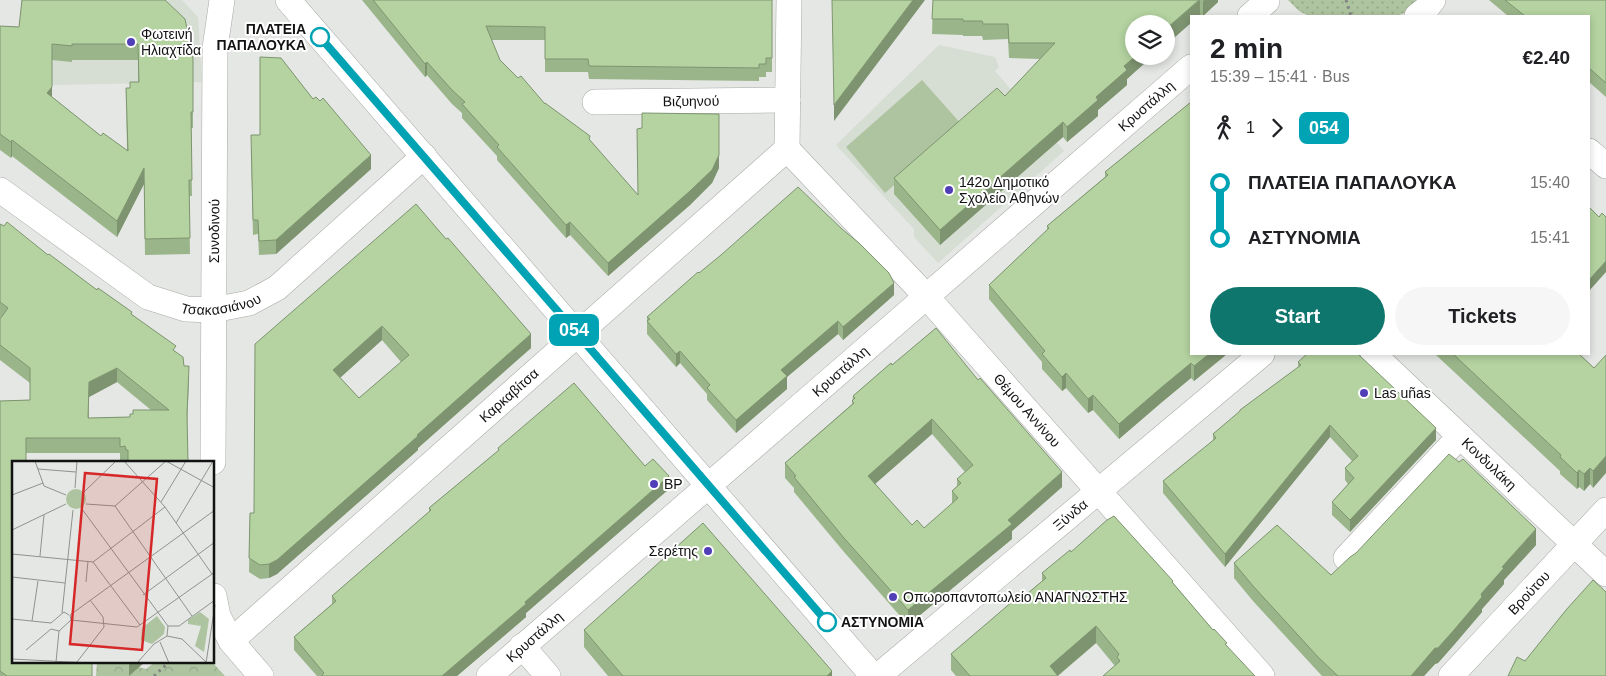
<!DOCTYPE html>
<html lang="en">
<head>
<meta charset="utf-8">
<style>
  body { margin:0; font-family:Arial,sans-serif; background:#f6f6f6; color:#202124; height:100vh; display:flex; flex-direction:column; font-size:19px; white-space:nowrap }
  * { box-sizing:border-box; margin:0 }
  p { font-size:16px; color:#757577 }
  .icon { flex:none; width:28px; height:28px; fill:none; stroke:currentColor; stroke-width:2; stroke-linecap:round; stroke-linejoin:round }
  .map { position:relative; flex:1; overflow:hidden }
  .drawer { position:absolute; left:1190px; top:15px; width:400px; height:340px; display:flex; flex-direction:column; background:#fff; border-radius:0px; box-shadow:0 2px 8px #0003 }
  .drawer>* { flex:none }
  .badge { padding:0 10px; border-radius:8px; font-size:18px; line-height:32px }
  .fabs { position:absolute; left:1125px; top:15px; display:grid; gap:10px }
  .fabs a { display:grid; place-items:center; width:50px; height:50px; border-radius:50%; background:#fff; box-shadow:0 2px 8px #0003; font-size:25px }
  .map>.badge { position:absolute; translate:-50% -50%; box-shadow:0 0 0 2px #fff }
  .legs { display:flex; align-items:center; gap:8px; height:55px; padding:0 20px; font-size:16px }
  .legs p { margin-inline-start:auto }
  .head { display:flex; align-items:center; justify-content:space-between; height:85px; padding:0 20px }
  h1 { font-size:28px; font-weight:700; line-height:38px }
  .action { display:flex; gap:10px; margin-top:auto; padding:10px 20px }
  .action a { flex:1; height:58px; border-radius:30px; background:#0f766e; color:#fff; font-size:20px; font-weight:700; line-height:58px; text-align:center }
  .action a+a { background:#f6f6f6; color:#202124 }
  ul { padding:0 20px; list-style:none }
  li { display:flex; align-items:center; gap:18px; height:55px; font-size:19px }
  li i { display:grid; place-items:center; width:8px; height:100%; margin:0 6px; background:currentColor }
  li i::after { content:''; width:12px; height:12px; margin:-6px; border:4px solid; border-radius:50%; background:#fff }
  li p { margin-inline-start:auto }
  li:first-child i { background:linear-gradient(#0000 50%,currentColor 0) }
  li:last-child i { background:linear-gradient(currentColor 50%,#0000 0) }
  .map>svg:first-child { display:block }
  .built { fill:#d6ddd2 }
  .green { fill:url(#green-dots) }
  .forest { fill:url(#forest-crowns) }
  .pitch { fill:#aec4a0 }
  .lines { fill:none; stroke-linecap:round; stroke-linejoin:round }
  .minor-casing { stroke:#a8aaa6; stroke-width:26 }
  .path { stroke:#838582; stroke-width:3; stroke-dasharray:2.5 4; stroke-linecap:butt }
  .minor { stroke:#fff; stroke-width:25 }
  .wall { fill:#9bb58a; fill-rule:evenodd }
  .shaded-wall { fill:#7e9470 }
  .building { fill:#b4d3a0; stroke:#7e9470; fill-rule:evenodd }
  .line-1-casing { stroke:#fff; stroke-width:11 }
  .line-1 { stroke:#00a3b4; stroke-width:8 }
  .stop-1-dot { fill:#fff; stroke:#00a3b4; stroke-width:2.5 }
  .poi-dot { fill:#503fb6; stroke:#fff; stroke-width:2 }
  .labels { text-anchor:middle; stroke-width:4; stroke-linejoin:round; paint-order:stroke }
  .stop-label { font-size:14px; font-weight:bold; fill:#111211; stroke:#fff; text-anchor:end }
  .poi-label { font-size:14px; fill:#111211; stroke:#fff; text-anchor:start }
  .street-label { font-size:14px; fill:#111211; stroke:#fff }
  .inset-road { fill:none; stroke:#90928f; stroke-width:1 }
  .view { fill:#d62828; fill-opacity:0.15; stroke:#d62828; stroke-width:2.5 }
  .inset-edge { fill:none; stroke:#111211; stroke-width:2.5 }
</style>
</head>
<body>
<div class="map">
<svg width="1606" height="676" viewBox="0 0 1606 676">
  <defs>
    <pattern id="green-dots" width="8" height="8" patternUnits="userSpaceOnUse" patternTransform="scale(1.25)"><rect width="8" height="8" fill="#aec4a0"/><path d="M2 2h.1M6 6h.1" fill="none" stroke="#95a789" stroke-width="1.8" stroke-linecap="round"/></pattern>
    <pattern id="forest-crowns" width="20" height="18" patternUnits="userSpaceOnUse" patternTransform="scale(1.25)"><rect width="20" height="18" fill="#aec4a0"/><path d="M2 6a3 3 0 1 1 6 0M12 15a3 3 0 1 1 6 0" fill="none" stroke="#95a789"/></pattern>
  </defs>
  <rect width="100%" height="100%" fill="#e4e7e3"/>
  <path class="built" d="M76,0H182L198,17L202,82L52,85V60Z
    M939,45L995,57L999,67L995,71L1064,151L938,263L914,237V229L836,145Z"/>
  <path class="green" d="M1288,0H1418L1406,12L1397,16H1309L1299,11Z"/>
  <path class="forest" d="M97,662H124L130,665L146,669L155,662H212L225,676H96Z"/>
  <path class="pitch" d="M922,80L962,125L885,193L846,147Z"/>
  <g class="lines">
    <g class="minor-casing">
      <g id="minor">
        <path d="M288,0L873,676"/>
        <path d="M1250,16L1267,1"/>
        <path d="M1417,16L1426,9L1433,0"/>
        <path id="s1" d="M595,102L788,100"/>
        <path id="s2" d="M787,149L926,296L1262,676"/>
        <path d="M787,149L789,0"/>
        <path d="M1589,151L1606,166"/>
        <path id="s3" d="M0,190L148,297L186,309L213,310L249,303L277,288L424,156"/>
        <path id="s4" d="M1373,354L1606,574"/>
        <path id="s5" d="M213,462L215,48L222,0"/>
        <path d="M1346,558L1460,436"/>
        <path d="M214,596L218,616L231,641L261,676"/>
        <path id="s6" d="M231,641L787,149"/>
        <path d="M522,646L548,676"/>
        <path id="s7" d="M489,676L1191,67"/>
        <path id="s8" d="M878,676L1262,354"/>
        <path id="s9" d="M1451,676L1606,510"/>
      </g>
    </g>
    <path class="path" d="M1346,0L1351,16
      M154,676L169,662"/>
    <use href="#minor" class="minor"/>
  </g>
  <path class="wall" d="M22,0L193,58V128H191L192,196H189L190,254L145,255L144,184L117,237L12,156L11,158L0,150V26L19,27ZM52,60L72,62V60H138V82L130,88H126L127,151L101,136L52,97Z
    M362,0H772V72H766V77H759V81L589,79L588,72H545V40H491L500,60L545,104L590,141L638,195L719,168L712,183L690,205L608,276L570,235L566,238L497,160V156L462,118V113L452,104L427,75L425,77Z
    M933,0H1218V2L1203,16H1201L1200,15L1198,16H1191L1127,79V85L1098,110V116L1067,142L1063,137L940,245L894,194V178L1005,96L1040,59L1009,58L1008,39L983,40L982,36H963V35L932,34Z
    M1489,0H1606V97L1589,82V16H1508Z
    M313,99L371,169L276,254L259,255L258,234L253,235L251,149Z
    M1191,102L1227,354L1194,381L1191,378L1162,402L1119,439L1093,410L1088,413L1066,388L1062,391L1042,369V362L989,299V285L1047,230V226L1105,177V172Z
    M416,204L531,348L418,448V450L277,574L269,578L260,579L249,572L250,513H254ZM382,340L401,362L359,398L340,378Z
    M0,224L48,255L132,315L176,352L184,366L189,381L187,428L188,462H125V461H120V453H26L14,662L92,676H0V401L30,400V383L0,360V319L1,318L0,317ZM117,382L151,410L133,414L130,417L89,418V397Z
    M699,273L894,295L843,340L838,334L787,377V389L736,433L707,400V394L680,363L676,367L647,334V317Z
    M1435,354H1579L1594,368L1593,488L1590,484L1584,491L1579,487L1577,489L1560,474V471Z
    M1298,362L1436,440L1350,532L1332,515V502L1348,484L1345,480V468L1352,461L1330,437L1225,567L1163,493V481L1213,441V434L1240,412V410L1298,368Z
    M891,363L1062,487L1012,531V539L908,625L844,552L794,492V488L785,478V463L852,404L853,396ZM932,434L965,472L957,479V486L952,491V504L924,528L912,525L875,484Z
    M498,448L645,466L669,489L526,613V617L457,676H317L294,650V637L332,604V596L429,512V508L498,451Z
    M1536,545L1504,580V584L1482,609V612L1438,663L1435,664L1424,676H1322L1253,601L1234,578V563L1331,575Z
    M1071,552L1173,583L1213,630L1227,643L1115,666L1096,643L1058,676H956L951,670V654L1015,604L1042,581V573Z
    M584,630L832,676H608L584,647Z"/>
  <path class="shaded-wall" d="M913,0H925L834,121V105Z
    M1200,0V15L1198,16H1191V23L1166,45V29Z
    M1204,0H1218V2L1203,16V2Z
    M52,44V103L47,93Z
    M1136,56H1153L1127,79V85L1098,110V116L1067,142V127L1124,66Z
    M427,62V75L425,77V64Z
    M719,114V168L712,183L690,205L608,276V263Z
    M1063,122V137L940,245V230Z
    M12,140V156L11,158V142Z
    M371,155V169L276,254V240Z
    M144,168V184L117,237V221Z
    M570,222V235L566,238V225Z
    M1606,261V272L1589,291V280Z
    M894,283V295L843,340V327Z
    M838,321V334L787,377V389L736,433V420L781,370Z
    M382,326V340L333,384V370Z
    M531,334V348L418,448V450L277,574L269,578V564Z
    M680,351V363L676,367V354Z
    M1209,354H1227L1194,381V366Z
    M1191,363V378L1162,402L1119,439V424L1162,387Z
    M117,368V382L89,397L88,433L89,382Z
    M1066,373V388L1062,391V377Z
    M1093,395V410L1088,413V399Z
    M932,419V434L868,490V476Z
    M1330,425V437L1225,567V554Z
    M1436,428V440L1350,532V520Z
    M1606,456V473L1593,488V471Z
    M1590,468V484L1584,491V474Z
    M1579,470V487L1577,489V473Z
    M1062,472V487L1012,531V539L908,625V610Z
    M669,476V489L526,613V617L457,676H442L525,602Z
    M1536,529V545L1504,580V584L1482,609V612L1454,645L1438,663L1435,664L1424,676H1411L1481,594L1502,567Z
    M1096,626V643L1057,676L1050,666Z
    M129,662H145L129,676Z
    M832,671V676H827Z"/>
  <path class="building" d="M22,0H165L185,19L193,58V112H191L192,180H189L190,238L145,239L144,168L117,221L12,140L11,142L0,134V26L19,27ZM52,44L72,46V44H138L139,82H130V88H126L128,151L103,133L101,136L47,93L52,87Z
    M373,0H772V58H766V64H759V68L589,66L588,59H545V27L486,26L500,60L518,78L521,76L545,104V103L590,136L589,139L638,195L637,129L642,128V113L719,114V155L712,170L690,191L608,263L570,222L566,225L497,147L499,145L462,104L465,102L452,90L427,62L425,64Z
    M832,0H913L834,105Z
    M933,0H1199L1166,29V24H1134V56H1136L1124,66L1127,70L1096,97L1098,100L1067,127L1063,122L940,230L894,178L997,88L1005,96L1055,43H1009L1008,24H983L982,21H963V19H932Z
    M1505,0H1606V83L1589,68V16H1525Z
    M260,57L281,58L313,99L316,97L320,101L323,98L371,155L276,240L259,241L258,220H253L251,135H260Z
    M1191,102V354H1209L1194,366L1191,363L1162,387L1119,424L1093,395L1088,399L1066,373L1062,377L1042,354L1045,351L989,285L1049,228L1047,226L1108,175L1105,172Z
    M798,187L842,229L859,243L889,273L894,283L843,327L838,321L781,370L787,376L736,420L707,388L710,385L680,351L676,354L647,321L650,319L647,317L698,272L699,273L721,255Z
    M416,204L446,239L448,238L531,334L417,435L418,436L277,560L269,564L260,565L249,558L250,513H254L255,344ZM382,326L409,355L359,398L333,370Z
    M1589,207L1599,217L1602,213L1606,217V261L1589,280Z
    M7,222L48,255L49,254L97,290L98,288L132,312L131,314L176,346L173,350L183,357L184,366H189L187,414L188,462H128V450H126L125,446L120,447V438H26V462H14V662H92V676H7L0,671V401L30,400V368L0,345V319L8,308L0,302V224L4,226ZM117,368L169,410H133V414H130V417L88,418L89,382Z
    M936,328L978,380L980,378L1062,472L1008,520L1012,524L908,610L844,538L794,477L796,476L785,463L854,403L852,401L855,398L853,396L891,363L892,365ZM932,419L973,465L957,479L961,483L952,491L958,498L924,528L917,520L912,525L868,476Z
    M1307,354H1358L1436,428L1350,520L1332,502L1354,478L1345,468L1358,456L1330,425L1225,554L1163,481L1216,438L1213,434L1240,411V410L1301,365L1298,362Z
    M1453,354H1579L1594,368L1606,355V456L1593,471L1590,468L1584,474L1579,470L1577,473L1560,457L1561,455Z
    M574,383L645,466L653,459L669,476L525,602L526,604L442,676H322V675L324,673L294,637L336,601L332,596L431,510L429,508L499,450L498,448Z
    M1449,454L1459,462L1463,459L1536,529L1502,567L1504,568L1481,594L1482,597L1454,630L1438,648H1435L1411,676H1338L1319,658L1253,586L1234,563L1277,525L1331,575L1350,557L1356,553Z
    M1114,516L1173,581L1172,582L1213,630L1214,629L1227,643L1225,644L1255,676H1103L1120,661L1117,657L1119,654L1096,626L1050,666L1058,676H970L951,654L1013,601L1015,604L1046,578L1042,573L1070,550L1071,552L1107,520Z
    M703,523L832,671L827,676H623L584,630Z
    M1593,580L1606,592V676H1508L1517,657L1525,661L1566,610Z"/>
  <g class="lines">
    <g class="line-1-casing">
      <path id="line-1" d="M320,37L827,622"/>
    </g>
    <use href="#line-1" class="line-1"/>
  </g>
  <g class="stop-1-dot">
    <circle cx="320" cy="37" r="9"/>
    <circle cx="827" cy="622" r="9"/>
  </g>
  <g class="poi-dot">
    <circle cx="131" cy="42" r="5"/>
    <circle cx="949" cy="190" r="5"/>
    <circle cx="1364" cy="393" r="5"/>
    <circle cx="654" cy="484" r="5"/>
    <circle cx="708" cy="551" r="5"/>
    <circle cx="893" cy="597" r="5"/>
  </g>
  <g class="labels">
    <g class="stop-label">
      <text x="306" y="34">ΠΛΑΤΕΙΑ<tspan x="306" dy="16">ΠΑΠΑΛΟΥΚΑ</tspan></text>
      <text x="841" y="627" text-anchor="start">ΑΣΤΥΝΟΜΙΑ</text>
    </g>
    <g class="poi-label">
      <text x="141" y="39">Φωτεινή<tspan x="141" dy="16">Ηλιαχτίδα</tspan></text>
      <text x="959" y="187">142ο Δημοτικό<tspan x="959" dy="16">Σχολείο Αθηνών</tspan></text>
      <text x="1374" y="398">Las uñas</text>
      <text x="664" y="489">BP</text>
      <text x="698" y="556" text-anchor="end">Σερέτης</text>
      <text x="903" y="602">Οπωροπαντοπωλείο ΑΝΑΓΝΩΣΤΗΣ</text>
    </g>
    <g class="street-label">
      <text dy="5" stroke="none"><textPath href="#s1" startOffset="96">Βιζυηνού</textPath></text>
      <text dy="5" stroke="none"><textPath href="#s7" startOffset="870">Κρυστάλλη</textPath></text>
      <text dy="5" stroke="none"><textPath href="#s5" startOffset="231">Συνοδινού</textPath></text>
      <text dy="5" stroke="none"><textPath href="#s3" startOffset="258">Τσακασιάνου</textPath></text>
      <text dy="5" stroke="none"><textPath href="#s7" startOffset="465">Κρυστάλλη</textPath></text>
      <text dy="5" stroke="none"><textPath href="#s6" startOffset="371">Καρκαβίτσα</textPath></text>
      <text dy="5" stroke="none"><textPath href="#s2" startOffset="355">Θέμου Αννίνου</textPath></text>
      <text dy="5" stroke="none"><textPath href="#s4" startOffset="160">Κονδυλάκη</textPath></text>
      <text dy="5" stroke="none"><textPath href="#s8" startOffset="251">Ξύνδα</textPath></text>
      <text dy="5" stroke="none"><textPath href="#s9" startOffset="114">Βρούτου</textPath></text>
      <text dy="5" stroke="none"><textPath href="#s7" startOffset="60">Κρυστάλλη</textPath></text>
    </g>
  </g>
  <g transform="translate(12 461)">
    <rect width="202" height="202" fill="#e4e7e3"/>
    <path d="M54 38a10 10 0 1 1 20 0a10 10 0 1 1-20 0Z" fill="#aec4a0"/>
    <path d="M188,151L197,158L192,191L183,185L189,165L176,163V159ZM145,155L153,166L152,173L140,183L129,179L130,167Z" fill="#aec4a0"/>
    <path class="inset-road" d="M23,0L32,25L54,34M112,0L153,46L200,113M154,0L203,27M26,8L64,11M63,27L65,0M72,31L104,0M0,34L31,22M149,41L174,0M74,43L103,45L154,0M103,45L180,155M70,48L156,165L155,175M164,62L201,0M0,69L54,43M0,93L81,101M28,95L32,54M81,101L153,46M81,101L128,164M0,116L53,122M74,121L76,100M131,134L203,81M50,152L61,49M58,154L203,49M0,158L39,162M59,159L125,166L203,111M20,160L26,120M39,162L52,151L57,154M156,165H167L203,139M39,168L47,170L59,159L58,154M155,175L170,178L194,201M148,181L157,202M14,189L39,168M0,198L77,202M44,201L47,170M65,201L92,166L91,156L78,139M93,202H117M125,202L142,183L155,175M194,202L203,144"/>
    <path class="view" d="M73,12L145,18L130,189L58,183Z"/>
    <rect width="202" height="202" class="inset-edge"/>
  </g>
</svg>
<div class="fabs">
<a><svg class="icon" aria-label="layers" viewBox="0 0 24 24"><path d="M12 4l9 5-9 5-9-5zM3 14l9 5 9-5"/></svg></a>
</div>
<b class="badge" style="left:574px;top:330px;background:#00a3b4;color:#fff">054</b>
<section class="drawer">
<div class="head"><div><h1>2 min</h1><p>15:39 – 15:41 · Bus</p></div><b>€2.40</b></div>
<div class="legs"><svg class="icon" aria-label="walk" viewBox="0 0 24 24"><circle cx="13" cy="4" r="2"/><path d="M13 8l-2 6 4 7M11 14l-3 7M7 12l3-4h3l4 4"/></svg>1<svg class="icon" aria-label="forward" viewBox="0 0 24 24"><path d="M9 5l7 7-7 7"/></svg><b class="badge" style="background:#00a3b4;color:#fff">054</b></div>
<ul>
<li><i style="color:#00a3b4"></i><b>ΠΛΑΤΕΙΑ ΠΑΠΑΛΟΥΚΑ</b><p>15:40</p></li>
<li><i style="color:#00a3b4"></i><b>ΑΣΤΥΝΟΜΙΑ</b><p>15:41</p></li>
</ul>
<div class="action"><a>Start</a><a>Tickets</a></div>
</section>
</div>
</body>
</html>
